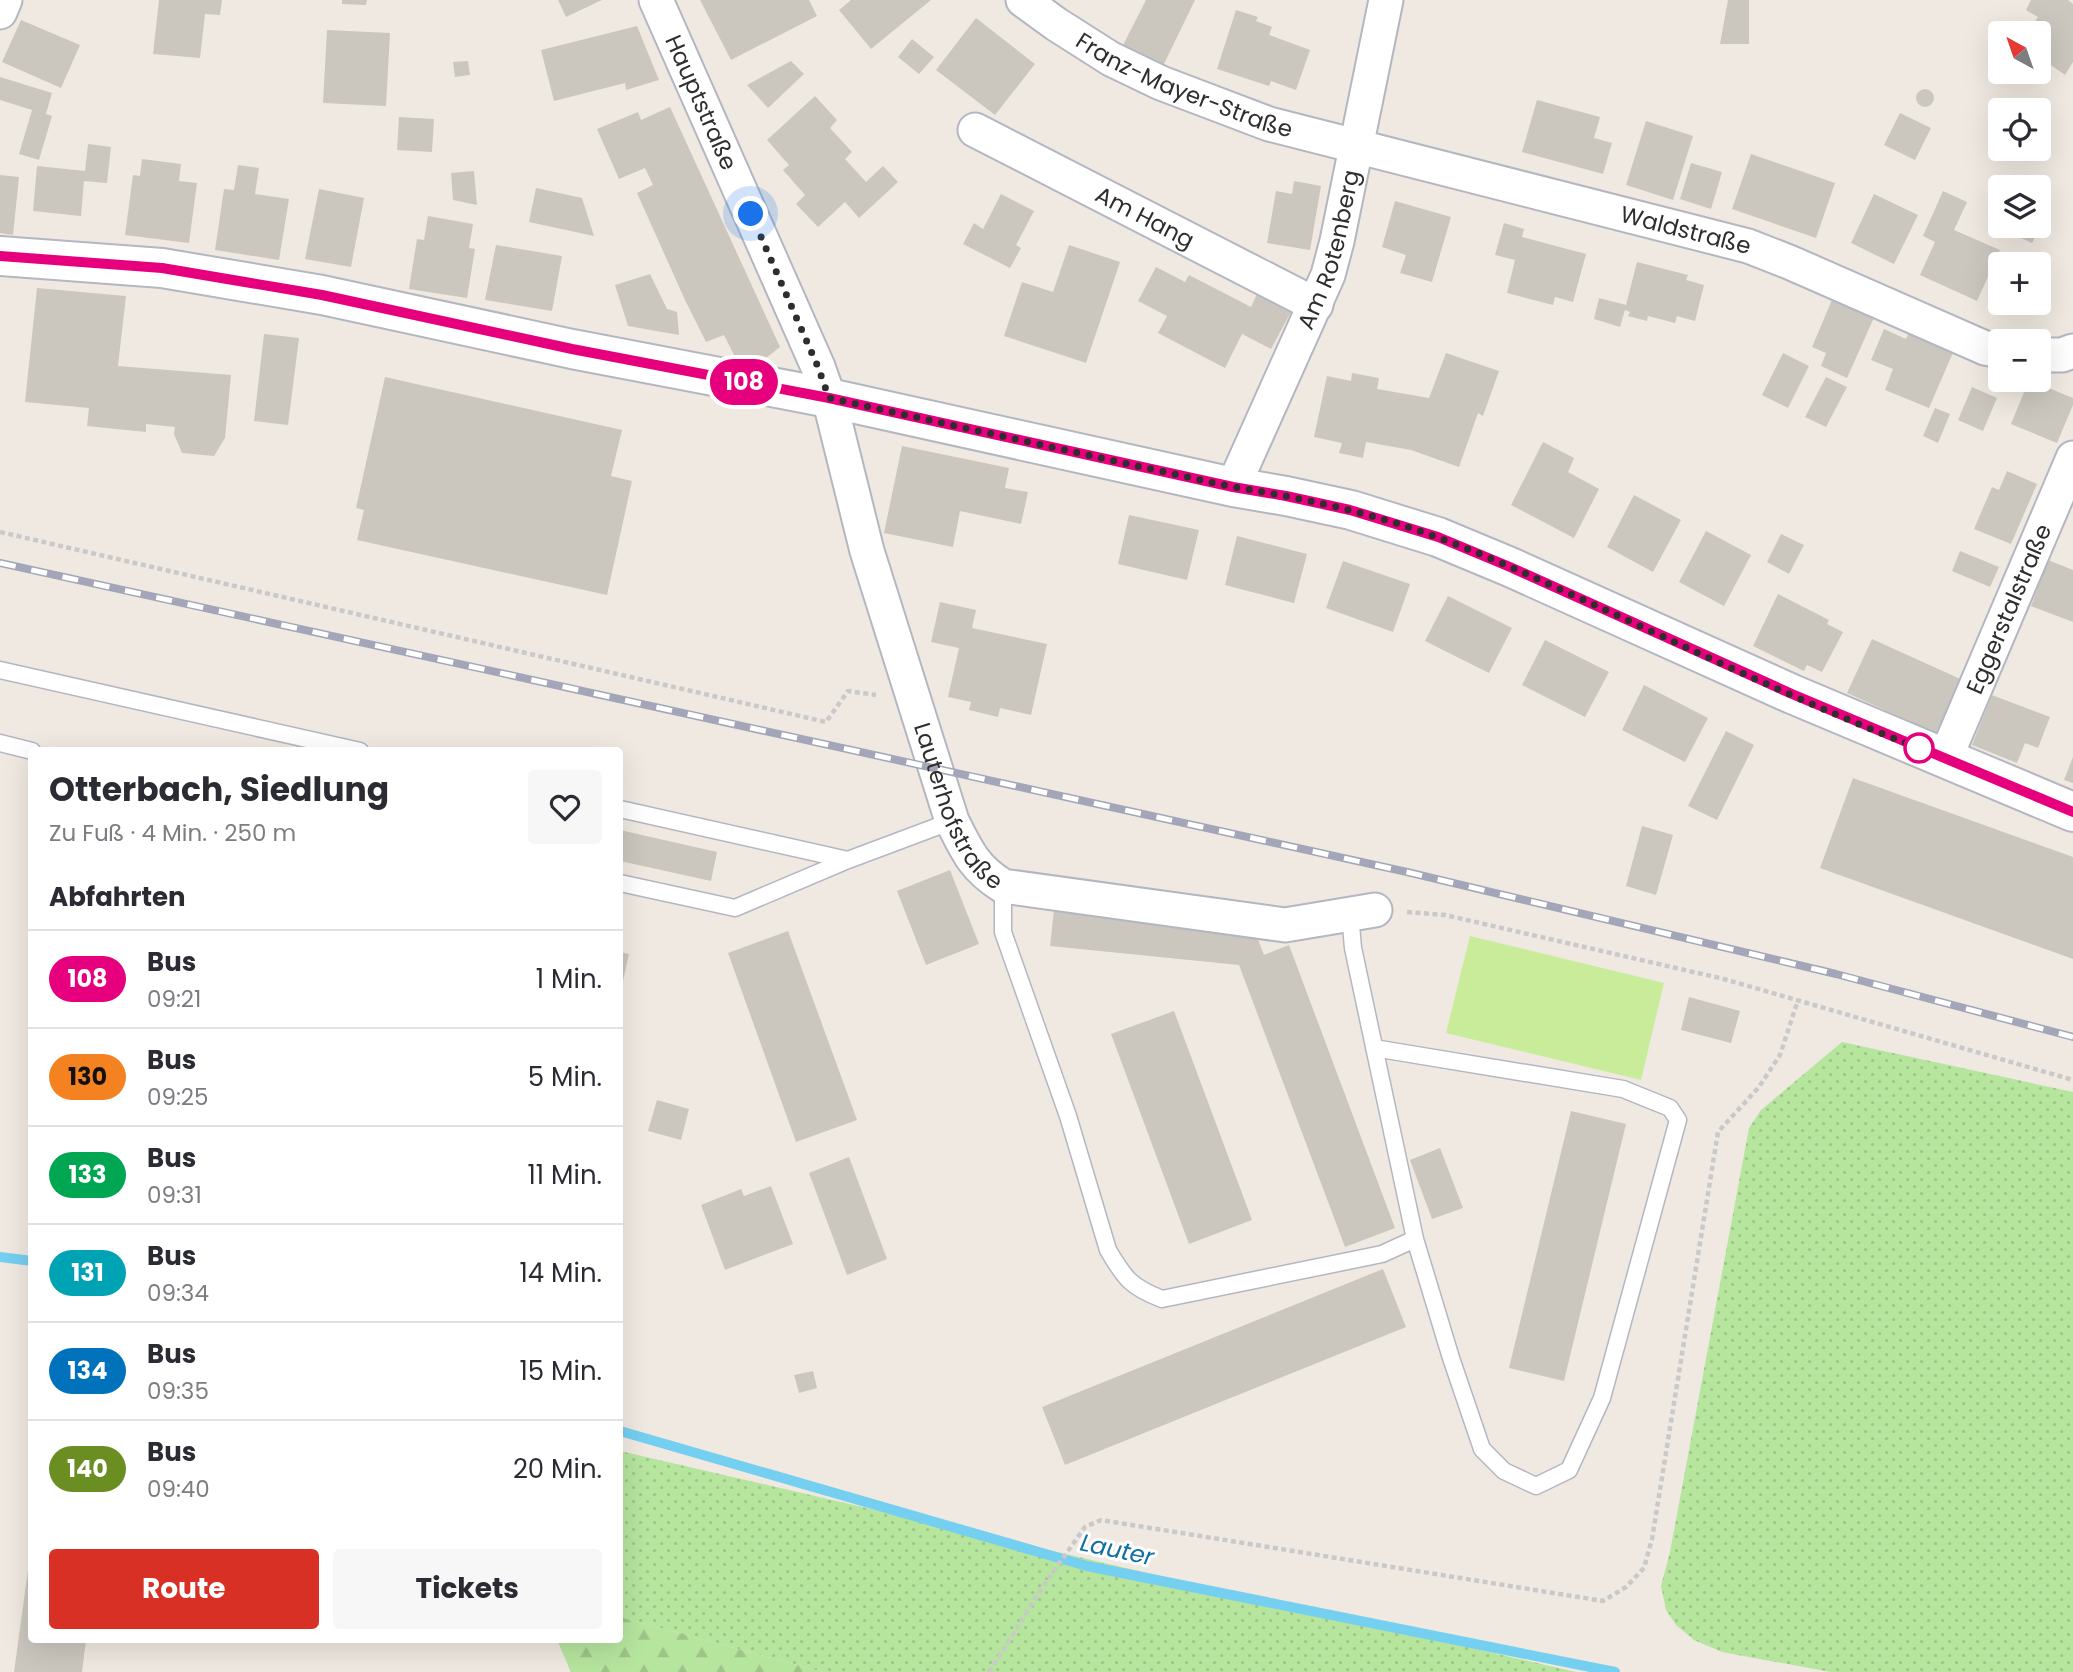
<!DOCTYPE html>
<html lang="de">
<head>
<meta charset="utf-8">
<style>
  body { margin:0; font-family:Poppins,sans-serif; background:#f7f7f7; color:#2b2b33; height:100vh; display:flex; flex-direction:column; font-size:26px; white-space:nowrap }
  * { box-sizing:border-box; margin:0 }
  p { font-size:23px; color:#7c7c81 }
  .icon { flex:none; width:38px; height:38px; fill:none; stroke:currentColor; stroke-width:2; stroke-linecap:round; stroke-linejoin:round }
  .map { position:relative; flex:1; overflow:hidden }
  .panel { position:absolute; left:28px; top:747px; width:595px; height:896px; display:flex; flex-direction:column; background:#fff; border-radius:7px; box-shadow:0 7px 28px #0002 }
  .panel>* { flex:none }
  .badge { padding:0 14px; border-radius:23px; font-size:24px; line-height:46px }
  .needle { width:46px; rotate:320deg }
  .fabs { position:absolute; left:1988px; top:21px; display:grid; gap:14px }
  .fabs a { display:grid; place-items:center; width:63px; height:63px; border-radius:7px; background:#fff; box-shadow:0 7px 28px #0002; font-size:35px }
  .you { position:absolute; width:35px; height:35px; margin:-18px; border:5px solid #fff; border-radius:50%; background:#1a73e8; box-shadow:0 0 0 10px #1a73e833 }
  .map>.badge { position:absolute; translate:-50% -50%; box-shadow:0 0 0 4px #fff }
  h2 { padding:0 21px; font-size:26px; line-height:63px }
  .round { display:grid; place-items:center; flex:none; width:74px; height:74px; border-radius:7px; background:#f7f7f7 }
  .headline { display:flex; align-items:center; justify-content:space-between; height:119px; padding:0 21px }
  h1 { font-size:33px; font-weight:700; line-height:52px }
  .action { display:flex; gap:14px; margin-top:auto; padding:14px 21px }
  .action a { flex:1; height:80px; border-radius:7px; background:#d93025; color:#fff; font-size:28px; font-weight:700; line-height:80px; text-align:center }
  .action a+a { background:#f7f7f7; color:#2b2b33 }
  ul { padding:0; list-style:none }
  li { display:flex; align-items:center; gap:21px; height:98px; padding:0 21px; border-top:2px solid #e1e1e2 }
  li div { flex:1 }
  li b { display:block; font-size:26px }
  li em { font-style:normal }
  li .badge { min-width:77px; font-weight:700; text-align:center }
  .map>svg:first-child { display:block }
  .grass { fill:url(#grass-dots) }
  .forest { fill:url(#forest-firs) }
  .pitch { fill:#c9ec9a }
  .lines { fill:none; stroke-linecap:round; stroke-linejoin:round }
  .stream { stroke:#75cff0; stroke-width:10 }
  .building { fill:#cbc7bf }
  .service-casing { stroke:#b4b7c1; stroke-width:19 }
  .minor-casing { stroke:#b4b7c1; stroke-width:37 }
  .tertiary-casing { stroke:#b4b7c1; stroke-width:42 }
  .path { stroke:#c9c9c9; stroke-width:4.5; stroke-dasharray:5 3.5; stroke-linecap:butt }
  .service { stroke:#fff; stroke-width:16 }
  .minor { stroke:#fff; stroke-width:33 }
  .tertiary { stroke:#fff; stroke-width:38 }
  .rail-casing { stroke:#a3a6b8; stroke-width:8 }
  .rail { stroke:#fff; stroke-width:5; stroke-dasharray:16; stroke-linecap:butt }
  .line-casing { stroke:#fff; stroke-width:16 }
  .line { stroke:#e6007e; stroke-width:10 }
  .walk { stroke:#2e2e2e; stroke-width:7; stroke-dasharray:0 12.6 }
  .stop-dot { fill:#fff; stroke:#e6007e; stroke-width:3.5 }
  .labels { text-anchor:middle; stroke-width:6; stroke-linejoin:round; paint-order:stroke }
  .street-label { font-size:23px; fill:#2e2e2e; stroke:#fff }
  .water-label { font-size:24px; font-style:italic; fill:#0d6fa3; stroke:#fff }
</style>
</head>
<body>
<div class="map">
<svg width="2073" height="1672" viewBox="0 0 2073 1672">
  <defs>
    <pattern id="grass-dots" width="8" height="8" patternUnits="userSpaceOnUse" patternTransform="scale(1.75)"><rect width="8" height="8" fill="#b6e59e"/><path d="M2 2h.1M6 6h.1" fill="none" stroke="#9dc588" stroke-width="1.8" stroke-linecap="round"/></pattern>
    <pattern id="forest-firs" width="22" height="20" patternUnits="userSpaceOnUse" patternTransform="scale(1.75)"><rect width="22" height="20" fill="#b6e59e"/><path d="M5 1l3.5 6h-7zM16 11l3.5 6h-7z" fill="#9dc588"/></pattern>
  </defs>
  <rect width="100%" height="100%" fill="#efe9e1"/>
  <path class="grass" d="M1842,1042L2073,1092V1672H1831L1722,1652L1694,1640L1676,1625L1666,1610L1661,1586L1670,1552L1749,1128L1761,1110Z
    M620,1451L1576,1672H823L620,1617Z"/>
  <path class="forest" d="M620,1617L823,1672H571L557,1640H620Z"/>
  <path class="pitch" d="M1470,936L1664,983L1641,1080L1446,1033Z"/>
  <g class="lines">
    <path class="stream" d="M0,1257L32,1261
      M620,1431L1087,1566L1615,1672"/>
  </g>
  <path class="building" d="M159,0H222L220,15L205,14L200,58L153,54Z
    M342,0H367L366,5L342,4Z
    M558,0H602L566,17Z
    M700,0H809L817,16L731,60Z
    M851,0H931L871,49L839,10Z
    M1146,0H1195L1162,68L1121,49Z
    M1728,0H1749V44H1720Z
    M2031,0H2068L2073,4V62L2065,75L2041,58L2039,61V33H2027L2038,17L2026,10Z
    M1236,10L1258,17L1256,21L1272,27L1269,35L1310,50L1296,90L1271,81L1269,86L1217,69Z
    M976,18L1035,64L995,115L936,70Z
    M21,20L80,45L61,88L2,62Z
    M637,26L659,80L626,90L625,83L554,101L541,50Z
    M327,30L390,33L386,106L323,103Z
    M912,39L934,57L919,74L898,57Z
    M468,61L470,75L455,77L453,62Z
    M791,61L804,74L768,108L747,85Z
    M0,77L52,93L46,114L52,116L39,160L19,154L32,110L0,100Z
    M1916 98a9 9 0 1 1 18 0a9 9 0 1 1-18 0Z
    M815,96L837,120L830,128L852,152L845,159L866,182L883,166L898,182L859,218L845,202L818,227L796,204L805,195L783,170L789,165L767,140Z
    M1537,100L1600,117L1594,138L1612,143L1603,174L1522,152Z
    M670,107L780,347L766,358L734,355L724,335L706,342L685,300L637,193L653,185L645,168L619,179L597,129L638,112L641,120Z
    M1900,113L1931,128L1915,160L1884,145Z
    M399,117L434,119L432,152L397,150Z
    M1646,121L1693,136L1673,200L1626,185Z
    M88,144L111,147L107,183L84,181L81,216L33,211L37,166L85,171Z
    M1751,154L1835,183L1816,238L1732,209Z
    M142,159L181,164L179,181L197,183L189,243L125,235L133,175L140,176Z
    M1691,163L1722,172L1711,209L1680,199Z
    M238,165L259,168L255,194L289,199L279,260L215,250L224,189L234,190Z
    M474,171L477,205L453,200L451,173Z
    M0,175L19,177L13,235L0,233Z
    M1294,181L1321,186L1310,250L1267,243L1276,191L1292,194Z
    M536,188L582,198L594,236L529,222Z
    M319,189L364,198L351,267L305,259Z
    M1943,191L1967,202L1954,230L2000,250L1977,301L1920,275L1935,242L1923,236Z
    M1001,194L1034,211L1016,245L1021,248L1010,268L963,244L974,223L983,229Z
    M1874,194L1918,215L1894,264L1851,243Z
    M1395,201L1451,217L1432,282L1400,273L1406,255L1382,247Z
    M428,216L473,224L469,248L475,249L467,298L409,289L417,239L424,240Z
    M2039,217L2043,220L2032,243L2000,228L2001,226H2039Z
    M1504,223L1524,229L1522,237L1586,254L1573,302L1555,297L1553,305L1507,293L1515,260L1495,255Z
    M496,245L562,256L552,311L485,300Z
    M1069,245L1120,262L1086,363L1004,336L1022,282L1053,292Z
    M1637,262L1688,275L1686,280L1704,285L1695,321L1677,316L1675,323L1648,316L1647,321L1628,316L1630,312L1625,310L1620,327L1594,319L1599,298L1626,305Z
    M1156,267L1185,282L1189,275L1251,307L1257,294L1291,312L1271,349L1242,334L1225,368L1158,333L1167,316L1138,301Z
    M650,274L667,309L677,312L679,335L628,326L615,285Z
    M37,288L126,296L118,366L231,375L225,438L214,456L182,453L174,434L175,427L146,424V432L87,426L89,408L25,402Z
    M1834,295L1876,313L1847,378L1821,366L1826,353L1812,347Z
    M1884,329L1906,339L1910,330L1955,348L1929,408L1885,390L1893,369L1871,360Z
    M264,334L299,338L288,425L254,421Z
    M1446,353L1499,371L1483,416L1478,413L1459,467L1411,450L1366,442L1363,458L1339,453L1342,443L1314,437L1327,376L1351,381L1352,373L1379,378L1377,389L1429,398Z
    M1783,353L1809,366L1788,408L1762,395Z
    M385,377L622,430L611,476L632,481L607,595L357,540L364,510L356,508Z
    M1826,377L1847,387L1826,427L1805,417Z
    M2029,380L2073,398V405L2057,443L2011,424Z
    M1972,387L1997,398L1983,431L1958,420Z
    M1935,408L1950,414L1938,443L1923,436Z
    M1543,442L1574,458L1568,472L1599,489L1574,538L1511,505Z
    M902,446L1009,468L1005,488L1028,492L1021,524L960,511L953,547L884,533Z
    M2007,471L2037,484L2011,544L1974,529L1992,487L1999,490Z
    M1634,495L1681,520L1653,572L1607,547Z
    M1129,515L1199,530L1187,580L1118,564Z
    M1706,531L1751,555L1724,606L1679,582Z
    M1781,534L1804,545L1789,574L1767,562Z
    M1237,536L1307,554L1294,603L1225,585Z
    M1960,551L1999,567L1990,587L1952,571Z
    M2048,560L2073,570V622L2031,606Z
    M1343,561L1410,584L1393,632L1326,608Z
    M1778,594L1829,620L1827,624L1843,632L1822,672L1807,665L1804,671L1753,646Z
    M1448,596L1512,628L1489,673L1425,641Z
    M940,602L976,610L972,628L1047,644L1031,715L1000,708L998,717L969,710L971,702L948,697L959,648L931,642Z
    M1872,639L1967,682L1942,736L1847,693Z
    M1545,640L1609,672L1585,717L1522,685Z
    M1644,685L1708,718L1685,762L1622,730Z
    M1992,695L2050,717L2038,748L2025,743L2017,763L1972,745Z
    M1726,731L1754,745L1717,820L1688,806Z
    M2073,757V783L2064,780Z
    M1853,778L2073,857V959L1820,868Z
    M1642,826L1673,835L1656,895L1626,886Z
    M620,830L717,852L711,881L620,861Z
    M950,870L979,944L926,965L897,891Z
    M1054,910L1256,934L1264,955L1289,945L1395,1228L1345,1247L1239,965L1050,946Z
    M788,931L857,1120L796,1142L728,953Z
    M620,952L629,954L621,990H620Z
    M1689,997L1740,1011L1731,1043L1681,1030Z
    M1174,1011L1252,1220L1189,1244L1111,1034Z
    M657,1100L689,1109L681,1140L648,1131Z
    M1571,1111L1626,1124L1564,1381L1509,1368Z
    M1440,1148L1463,1208L1432,1219L1410,1160Z
    M849,1157L887,1259L847,1275L809,1173Z
    M771,1186L793,1244L725,1270L701,1205L741,1189L744,1196Z
    M1383,1269L1406,1327L1065,1465L1042,1407Z
    M813,1371L817,1388L799,1393L794,1375Z
    M30,1555L32,1640H86L82,1672H14Z"/>
  <g class="lines">
    <g class="service-casing">
      <path id="service" d="M0,670L360,751
        M0,743L32,751
        M620,809L848,860
        M620,883L735,908L848,860L952,821
        M1003,886V932L1068,1116L1108,1250C1125,1279 1131,1287 1162,1299L1382,1254L1415,1239L1353,948L1350,914
        M1374,1048L1623,1089L1670,1108L1678,1120L1602,1398L1569,1470L1536,1486L1504,1471L1482,1449L1451,1358L1415,1239"/>
    </g>
    <g class="minor-casing">
      <g id="minor">
        <path id="s1" d="M656,0L818,367L829,398L867,551L952,821C967,851 974,868 1003,886L1285,925L1375,910"/>
        <path id="s2" d="M1023,0L1056,24L1111,59L1161,83L1269,124L1748,246L1789,262L1985,348L2000,351"/>
        <path d="M0,12L5,0"/>
        <path id="s3" d="M975,130L1316,305"/>
        <path d="M2039,355H2062L2073,351"/>
        <path id="s4" d="M1233,487L1328,275L1337,241L1386,0"/>
        <path id="s5" d="M1945,759L2073,458"/>
      </g>
    </g>
    <g class="tertiary-casing">
      <path id="tertiary" d="M0,256L162,268L322,295L572,349L829,398L1233,487L1286,496L1351,510L1438,537L1510,567L1792,694L2073,812"/>
    </g>
    <path class="path" d="M0,532L826,722L848,691L876,695
      M1407,912L1445,915L1724,979L2073,1080
      M989,1672L1046,1582L1085,1527L1101,1520L1603,1601L1626,1587L1644,1568L1652,1539L1718,1132L1759,1087L1780,1055L1798,1000"/>
    <use href="#service" class="service"/>
    <use href="#minor" class="minor"/>
    <use href="#tertiary" class="tertiary"/>
    <g class="rail-casing">
      <path id="rail" d="M0,563L1407,872L1836,974L2073,1037"/>
    </g>
    <use href="#rail" class="rail"/>
  </g>
  <g class="lines">
    <g class="line-casing">
      <path id="line" d="M0,256L162,268L322,295L572,349L829,398L1233,487L1286,496L1350,510L1438,537L1510,567L1792,694L2073,812"/>
    </g>
    <use href="#line" class="line"/>
    <path class="walk" d="M751,214L818,367L829,398L1233,487C1303,498 1373,513 1439,538C1489,556 1537,579 1586,601C1695,651 1809,706 1919,748"/>
  </g>
  <circle class="stop-dot" cx="1919" cy="748" r="14"/>
  <g class="labels">
    <g class="street-label">
      <text dy="8" stroke="none"><textPath href="#s2" startOffset="184">Franz-Mayer-Straße</textPath></text>
      <text dy="8" stroke="none"><textPath href="#s1" startOffset="112">Hauptstraße</textPath></text>
      <text dy="8" stroke="none"><textPath href="#s3" startOffset="191">Am Hang</textPath></text>
      <text dy="8" stroke="none"><textPath href="#s2" startOffset="707">Waldstraße</textPath></text>
      <text dy="8" stroke="none"><textPath href="#s4" startOffset="257">Am Rotenberg</textPath></text>
      <text dy="8" stroke="none"><textPath href="#s5" startOffset="163">Eggerstalstraße</textPath></text>
      <text dy="8" stroke="none"><textPath href="#s1" startOffset="864">Lauterhofstraße</textPath></text>
    </g>
    <g class="water-label">
      <text transform="translate(1117 1550) rotate(12)" y="8">Lauter</text>
    </g>
  </g>
</svg>
<div class="fabs">
<a><svg class="needle" viewBox="-14 -14 28 28"><path d="M0-13l5 13h-10z" fill="#e53935"/><path d="M0 13l5-13h-10z" fill="#7c7c81"/></svg></a>
<a><svg class="icon" aria-label="locate" viewBox="0 0 24 24"><circle cx="12" cy="12" r="6"/><path d="M12 2v4M12 18v4M2 12h4M18 12h4"/></svg></a>
<a><svg class="icon" aria-label="layers" viewBox="0 0 24 24"><path d="M12 4l9 5-9 5-9-5zM3 14l9 5 9-5"/></svg></a>
<a>+</a>
<a>−</a>
</div>
<div class="you" style="left:751px;top:214px"></div>
<b class="badge" style="left:744px;top:382px;background:#e6007e;color:#fff">108</b>
<section class="panel">
<div class="headline"><div><h1>Otterbach, Siedlung</h1><p>Zu Fuß · 4 Min. · 250 m</p></div><a class="round"><svg class="icon" aria-label="heart" viewBox="0 0 24 24"><path d="M12 20l-8-8c-3-5 5-10 8-4 3-6 11-1 8 4z"/></svg></a></div>
<h2>Abfahrten</h2>
<ul>
<li><span class="badge" style="background:#e6007e;color:#fff">108</span><div><b>Bus</b><p>09:21</p></div><em>1 Min.</em></li>
<li><span class="badge" style="background:#f58220;color:#111">130</span><div><b>Bus</b><p>09:25</p></div><em>5 Min.</em></li>
<li><span class="badge" style="background:#00a651;color:#fff">133</span><div><b>Bus</b><p>09:31</p></div><em>11 Min.</em></li>
<li><span class="badge" style="background:#00a3b4;color:#fff">131</span><div><b>Bus</b><p>09:34</p></div><em>14 Min.</em></li>
<li><span class="badge" style="background:#0072bc;color:#fff">134</span><div><b>Bus</b><p>09:35</p></div><em>15 Min.</em></li>
<li><span class="badge" style="background:#6b8e23;color:#fff">140</span><div><b>Bus</b><p>09:40</p></div><em>20 Min.</em></li>
</ul>
<div class="action"><a>Route</a><a>Tickets</a></div>
</section>
</div>
</body>
</html>
